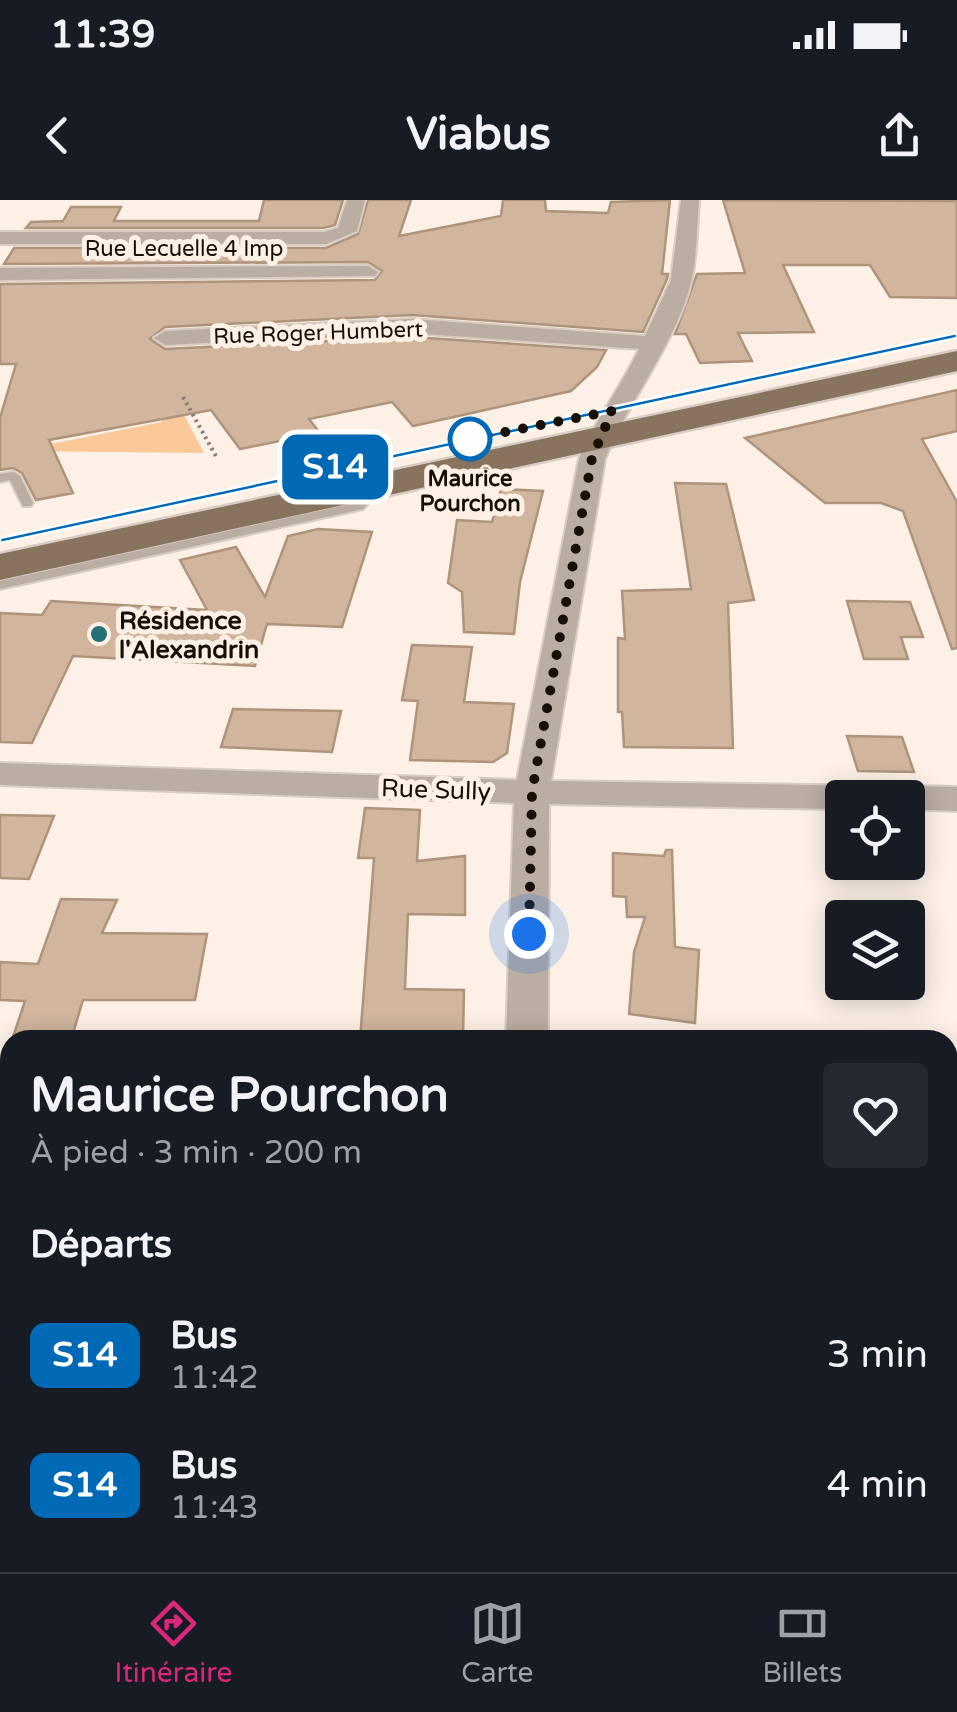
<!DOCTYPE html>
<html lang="fr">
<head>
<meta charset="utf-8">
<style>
  body { margin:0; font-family:"Varela Round",sans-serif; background:#242831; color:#f1f3f6; height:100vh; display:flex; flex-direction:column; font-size:38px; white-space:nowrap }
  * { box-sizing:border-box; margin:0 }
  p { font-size:32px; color:#9ea1a6 }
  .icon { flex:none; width:55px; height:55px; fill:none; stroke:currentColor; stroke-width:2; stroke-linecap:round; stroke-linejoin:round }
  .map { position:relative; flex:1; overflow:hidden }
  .panel { position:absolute; left:0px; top:830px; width:958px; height:542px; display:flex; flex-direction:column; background:#171b24; border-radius:30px 30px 0 0; box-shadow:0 5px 25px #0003 }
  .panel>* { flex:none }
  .badge { padding:0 20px; border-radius:15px; font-size:35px; line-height:65px }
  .buttons { position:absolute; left:825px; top:580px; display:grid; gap:20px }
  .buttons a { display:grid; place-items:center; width:100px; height:100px; border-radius:10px; background:#171b24; box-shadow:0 5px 25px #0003; font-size:50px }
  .you { position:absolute; width:50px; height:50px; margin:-25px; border:8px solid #fff; border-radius:50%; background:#1a73e8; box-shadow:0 0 0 15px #1a73e833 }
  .map>.badge { position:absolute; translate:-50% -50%; box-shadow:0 0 0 5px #fff }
  h2 { padding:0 30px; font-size:38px; line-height:90px }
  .round { display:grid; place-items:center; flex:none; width:105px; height:105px; border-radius:10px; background:#242831 }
  .head { display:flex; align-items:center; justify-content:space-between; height:170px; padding:0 30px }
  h1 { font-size:48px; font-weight:700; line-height:75px }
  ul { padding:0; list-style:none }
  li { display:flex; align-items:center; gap:30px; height:130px; padding:0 30px }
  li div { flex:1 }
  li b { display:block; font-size:38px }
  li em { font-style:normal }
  li .badge { min-width:110px; font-weight:700; text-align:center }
  .status { display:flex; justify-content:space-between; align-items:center; height:70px; padding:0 50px; background:#171b24; direction:ltr }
  .status svg { height:28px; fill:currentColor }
  header { display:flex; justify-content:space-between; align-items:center; height:130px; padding:0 30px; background:#171b24; font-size:45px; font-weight:700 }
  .dock { display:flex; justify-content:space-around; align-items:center; height:140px; border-top:2px solid #363941; background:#171b24; font-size:28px; color:#9ea1a6 }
  .dock a { display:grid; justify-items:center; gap:5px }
  .dock .active { color:#db2777 }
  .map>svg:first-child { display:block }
  .green { fill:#fbc89a }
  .building { fill:#d1b59d; stroke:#af947c; stroke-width:2.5 }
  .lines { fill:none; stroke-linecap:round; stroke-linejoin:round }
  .lane-casing { stroke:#d8cdc3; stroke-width:4 }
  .street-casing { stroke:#d8cdc3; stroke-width:4 }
  .secondary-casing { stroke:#d8cdc3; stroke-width:6 }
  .primary-casing { stroke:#d8cdc3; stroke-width:5 }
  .path { stroke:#887e74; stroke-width:4; stroke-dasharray:2.5 4; stroke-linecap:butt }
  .lane { fill:#baada2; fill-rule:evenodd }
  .street { fill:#baada2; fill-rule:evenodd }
  .secondary { fill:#9d8b7b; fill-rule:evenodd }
  .primary { fill:#88735f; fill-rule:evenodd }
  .line { fill:#0069b5; stroke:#fff; stroke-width:2.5 }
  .walk { stroke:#180f06; stroke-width:10; stroke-dasharray:0 18 }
  .stop-dot { fill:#fff; stroke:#0069b5; stroke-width:5 }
  .poi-dot { fill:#267173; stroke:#fdf1e7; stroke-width:4 }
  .labels { text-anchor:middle; stroke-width:10; stroke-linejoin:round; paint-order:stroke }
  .far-street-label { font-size:22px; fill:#180f06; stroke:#fdf1e7 }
  .far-stop-label { font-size:22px; font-weight:bold; fill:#180f06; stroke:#fdf1e7 }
  .poi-label { font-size:25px; font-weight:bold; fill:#180f06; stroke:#fdf1e7; text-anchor:start }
  .street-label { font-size:25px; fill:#180f06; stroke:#fdf1e7 }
</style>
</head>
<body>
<div class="status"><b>11:39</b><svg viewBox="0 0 49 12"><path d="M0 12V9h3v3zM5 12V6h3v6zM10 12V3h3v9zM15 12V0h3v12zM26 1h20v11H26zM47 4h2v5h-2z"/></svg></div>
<header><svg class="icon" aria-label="back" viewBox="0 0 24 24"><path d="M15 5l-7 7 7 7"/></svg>Viabus<svg class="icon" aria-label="share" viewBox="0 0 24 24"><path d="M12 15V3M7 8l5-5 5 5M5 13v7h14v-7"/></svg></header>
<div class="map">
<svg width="957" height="1372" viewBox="0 0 957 1372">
  <rect width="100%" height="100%" fill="#fdf1e7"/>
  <path class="green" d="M177,201L204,253L15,251L162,222L153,202Z"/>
  <path class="building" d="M264,0H343L335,25L323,28H26L31,22L63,21L71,7H121L114,21H259Z
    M368,0H411L399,36L501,16L503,0H545L546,11L608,13L611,2L670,0L662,74H668L667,79L643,132L412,115L165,127L150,139L165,149L412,137L606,150L597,167L571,191L413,226L392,202L309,219L320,233L240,249L211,210L49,240L73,293L36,300L22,273L13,268L0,270V218L16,164H0V84L375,80L382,71L368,62L4,64L14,48H326L358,34Z
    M723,0L957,1V98L890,97L870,65H783L814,132L738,133L752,161L700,163L686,134H675L697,74L745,73Z
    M957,190V231L922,239L957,302V448L952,449L903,311L881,303H825L745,238Z
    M675,283L726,284L754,400L728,403L733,548L624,547L622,512H618V438L625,439L622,391L691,389Z
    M501,289L543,291L520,382L514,434L464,432L462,392L448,383L457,320L492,322Z
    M318,329L372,332L342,427L267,424L255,466L73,456L32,543L0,542V413L42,415L51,401L207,410L180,360L236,347L265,397L288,336Z
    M847,401L910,402L923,437H901L908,459H864Z
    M412,445L472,447L464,502L514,504L507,553L493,562L410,560L418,501L402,500Z
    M233,509L341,511L332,552L221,547Z
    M847,536L902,537L914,572L858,571Z
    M365,608L420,610L417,661L465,656V715L408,714L405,789L464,790L463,840H360L374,658H358Z
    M0,615L54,616L29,679L0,678Z
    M666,650H672L675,747L699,750L695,823L629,814L634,752L645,717H627L626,697L613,696V653L664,656Z
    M61,699L117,700L102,733L207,734L195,800H83L71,840H12L25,801L0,800V762L38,764Z"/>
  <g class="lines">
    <g class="lane-casing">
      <path id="lane" d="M14,272L20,276L33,303L31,306H23L10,280L0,282V274Z
        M380,279L386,283L363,309L0,389V381L355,303L376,280Z"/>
    </g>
    <g class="street-casing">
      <path id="street" d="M347,0H365L357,31L326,44H0V32H324L338,28Z
        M681,0H699C697,25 697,53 692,78C679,139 628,201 605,259L551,581L872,586L884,590L889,598H842V609L549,604L548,840H506L514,603L0,585V563L517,580L579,259C597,217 620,189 639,149L412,133L165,145L154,138L165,131L412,119L645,136L671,80Z
        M368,66L378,72L375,76L0,80V68Z
        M908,586L957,587V611L908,609V598H891L896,590Z
        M560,1362H616L615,1372H559Z"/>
    </g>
    <g class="secondary-casing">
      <path id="secondary" d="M0,1155L10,1156V1226L0,1225Z
        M948,1231L957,1232V1308L948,1306Z"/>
    </g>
    <g class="primary-casing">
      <path id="primary" d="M957,151V171L0,380V354Z"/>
    </g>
    <path class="path" d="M183,197L217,258"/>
    <use href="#lane" class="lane"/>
    <use href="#street" class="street"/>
    <use href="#secondary" class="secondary"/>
    <use href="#primary" class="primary"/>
  </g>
  <path class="line" d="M957,133V138L0,343V338Z"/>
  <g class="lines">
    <path class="walk" d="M470,239L612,211L592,258L532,592L529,734"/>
  </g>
  <circle class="stop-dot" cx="470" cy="239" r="20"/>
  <circle class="poi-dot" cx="99" cy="434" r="10"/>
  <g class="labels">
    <g class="far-street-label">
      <text x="184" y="56">Rue Lecuelle 4 Imp</text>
      <text transform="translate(318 132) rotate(-2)" y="8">Rue Roger Humbert</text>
    </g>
    <g class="far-stop-label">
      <text x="470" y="286">Maurice<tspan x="470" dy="25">Pourchon</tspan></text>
    </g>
    <g class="poi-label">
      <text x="119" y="429">Résidence<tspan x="119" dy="29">l'Alexandrin</tspan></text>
    </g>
    <g class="street-label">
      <text transform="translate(436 589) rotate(2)" y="9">Rue Sully</text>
    </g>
  </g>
</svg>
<div class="buttons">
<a><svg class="icon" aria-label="locate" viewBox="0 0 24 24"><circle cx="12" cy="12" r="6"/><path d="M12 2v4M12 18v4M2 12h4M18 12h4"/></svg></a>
<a><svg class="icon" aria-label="layers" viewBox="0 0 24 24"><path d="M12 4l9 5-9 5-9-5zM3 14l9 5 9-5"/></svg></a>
</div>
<div class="you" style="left:529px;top:734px"></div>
<b class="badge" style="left:335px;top:267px;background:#0069b5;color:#fff">S14</b>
<section class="panel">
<div class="head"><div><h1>Maurice Pourchon</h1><p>À pied · 3 min · 200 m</p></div><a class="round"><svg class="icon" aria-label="heart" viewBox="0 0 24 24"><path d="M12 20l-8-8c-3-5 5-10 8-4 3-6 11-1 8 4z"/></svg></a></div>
<h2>Départs</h2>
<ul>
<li><span class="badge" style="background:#0069b5;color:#fff">S14</span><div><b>Bus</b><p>11:42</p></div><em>3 min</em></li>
<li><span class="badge" style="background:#0069b5;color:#fff">S14</span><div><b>Bus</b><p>11:43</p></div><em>4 min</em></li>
</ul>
</section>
</div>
<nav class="dock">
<a class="active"><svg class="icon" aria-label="directions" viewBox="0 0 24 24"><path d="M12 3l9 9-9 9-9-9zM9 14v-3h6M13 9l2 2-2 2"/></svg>Itinéraire</a>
<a><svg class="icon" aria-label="map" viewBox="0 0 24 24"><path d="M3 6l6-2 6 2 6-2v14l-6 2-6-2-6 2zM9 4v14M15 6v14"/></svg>Carte</a>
<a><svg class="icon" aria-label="tickets" viewBox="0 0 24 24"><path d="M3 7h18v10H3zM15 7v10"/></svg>Billets</a>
</nav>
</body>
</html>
